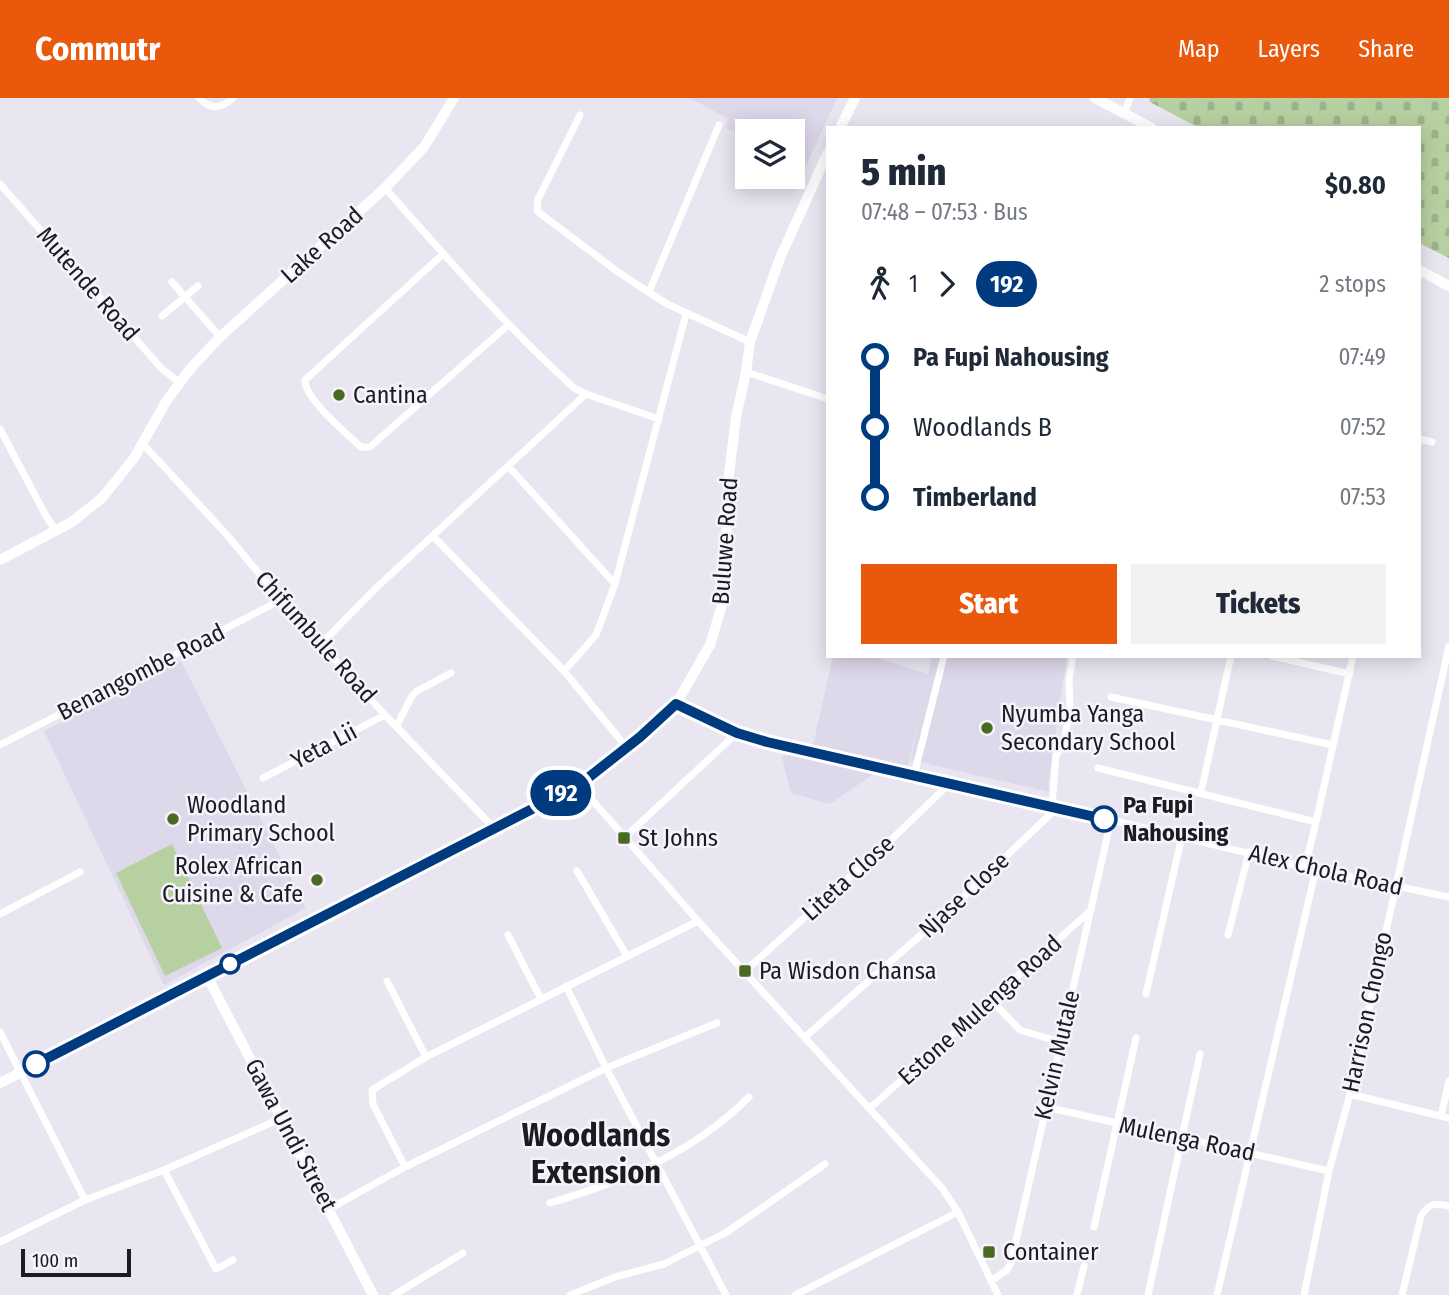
<!DOCTYPE html>
<html lang="en">
<head>
<meta charset="utf-8">
<style>
  body { margin:0; font-family:"Fira Sans Condensed",sans-serif; background:#f2f2f3; color:#1f2937; height:100vh; display:flex; flex-direction:column; font-size:26px; white-space:nowrap }
  * { box-sizing:border-box; margin:0 }
  p { font-size:23px; color:#747a83 }
  .icon { flex:none; width:38px; height:38px; fill:none; stroke:currentColor; stroke-width:2; stroke-linecap:round; stroke-linejoin:round }
  .map { position:relative; flex:1; overflow:hidden }
  .sheet { position:absolute; left:826px; top:28px; width:595px; height:532px; display:flex; flex-direction:column; background:#fff; border-radius:0px; box-shadow:0 4px 18px #0003 }
  .sheet>* { flex:none }
  .badge { padding:0 14px; border-radius:23px; font-size:24px; line-height:46px }
  .controls { position:absolute; left:735px; top:21px; display:grid; gap:14px }
  .controls a { display:grid; place-items:center; width:70px; height:70px; border-radius:0px; background:#fff; box-shadow:0 4px 18px #0003; font-size:35px }
  .scale { position:absolute; left:21px; bottom:18px; width:110px; box-sizing:border-box; padding-left:7px; border:4px solid #1c1b1f; border-top:0; font-size:19px; line-height:24px; white-space:nowrap; color:#1c1b1f; -webkit-text-stroke:5px #f6f3fd; paint-order:stroke }
  .map>.badge { position:absolute; translate:-50% -50%; box-shadow:0 0 0 4px #fff }
  .legs { display:flex; align-items:center; gap:10px; height:77px; padding:0 35px; font-size:23px }
  .legs p { margin-inline-start:auto }
  .overview { display:flex; align-items:center; justify-content:space-between; height:119px; padding:0 35px }
  h1 { font-size:38px; font-weight:800; line-height:52px }
  .button { display:flex; gap:14px; margin-top:auto; padding:14px 35px }
  .button a { flex:1; height:80px; border-radius:0px; background:#ea580c; color:#fff; font-size:28px; font-weight:800; line-height:80px; text-align:center }
  .button a+a { background:#f2f2f3; color:#1f2937 }
  ul { padding:0 35px; list-style:none }
  li { display:flex; align-items:center; gap:24px; height:70px; font-size:26px }
  li i { display:grid; place-items:center; width:10px; height:100%; margin:0 9px; background:currentColor }
  li i::after { content:''; width:18px; height:18px; margin:-9px; border:5px solid; border-radius:50%; background:#fff }
  li p { margin-inline-start:auto }
  li:first-child i { background:linear-gradient(#0000 50%,currentColor 0) }
  li:last-child i { background:linear-gradient(currentColor 50%,#0000 0) }
  header { display:flex; align-items:center; gap:42px; box-sizing:border-box; height:98px; padding:0 35px; background:#ea580c; color:#fff }
  header strong { font-size:33px }
  nav { display:flex; gap:38px; margin-inline-start:auto; font-size:24px }
  .map>svg:first-child { display:block }
  .built { fill:#ded8eb }
  .cemetery { fill:url(#cemetery-stones) }
  .pitch { fill:#b7d0a1 }
  .lines { fill:none; stroke-linecap:round; stroke-linejoin:round }
  .minor { stroke:#fff; stroke-width:7 }
  .tertiary { stroke:#fff; stroke-width:10 }
  .secondary { stroke:#fff; stroke-width:10 }
  .line-1-casing { stroke:#fff; stroke-width:16 }
  .line-1 { stroke:#003b80; stroke-width:10 }
  .poi-dot { fill:#496a21; stroke:#f6f3fd; stroke-width:2.5 }
  .stop-1-dot { fill:#fff; stroke:#003b80; stroke-width:3.5 }
  .labels { text-anchor:middle; stroke-width:5; stroke-linejoin:round; paint-order:stroke }
  .street-label { font-size:24px; fill:#1c1b1f; stroke:#f6f3fd }
  .poi-label { font-size:24px; fill:#1c1b1f; stroke:#f6f3fd; text-anchor:start }
  .stop-label { font-size:24px; font-weight:bold; fill:#1c1b1f; stroke:#f6f3fd; text-anchor:start }
  .district-label { font-size:32px; font-weight:bold; fill:#1c1b1f; stroke:#f6f3fd }
</style>
</head>
<body>
<header>
<strong>Commutr</strong>
<nav><a>Map</a><a>Layers</a><a>Share</a></nav>
</header>
<div class="map">
<svg width="1449" height="1197" viewBox="0 0 1449 1197">
  <defs>
    <pattern id="cemetery-stones" width="16" height="16" patternUnits="userSpaceOnUse" patternTransform="scale(1.75)"><rect width="16" height="16" fill="#b7d0a1"/><path d="M2 7V4a2 2 0 0 1 4 0v3zM10 15v-3a2 2 0 0 1 4 0v3z" fill="#9db28a"/></pattern>
  </defs>
  <rect width="100%" height="100%" fill="#e9e6f2"/>
  <path class="built" d="M690,0H837L804,72L793,66V33H747V41L726,30L728,21Z
    M833,558H871L928,576L932,558H1067L1051,666L1048,688L1050,694L911,662L918,623L907,672L875,675L830,706L791,695L782,660L791,646L809,650L814,643Z
    M181,563L306,810L164,887L44,633Z"/>
  <path class="cemetery" d="M1149,0H1449V160L1419,145V30H1199L1150,4Z"/>
  <path class="pitch" d="M172,746L222,850L165,878L116,775Z"/>
  <g class="lines">
    <path class="minor" d="M199,0C211,12 220,11 233,0
      M1124,16L1130,0
      M580,17L538,101L537,113L618,174L667,206L750,244
      M0,86L162,271L179,284
      M385,90C446,159 506,228 574,290L586,296L659,321
      M442,157L305,282C304,300 347,336 361,349H370L508,227
      M172,184L220,239
      M649,194L719,27
      M162,218L198,188
      M746,274L828,301
      M0,331L46,418L56,433
      M1419,341L1432,344
      M143,346L227,437L281,502L385,617L493,729
      M509,369L615,486
      M434,439L564,573L627,650
      M322,545L375,491L586,296
      M1272,558L1350,576
      M564,573L596,537L615,486L686,216
      M1111,599L1333,647
      M676,606L737,635L813,655L1058,709L1305,769L1449,799
      M396,629L412,598L417,593L451,575
      M0,647L281,502
      M1098,670L1316,724L1353,558
      M914,677L944,558
      M263,680L385,617
      M579,687L698,823L942,1090L958,1114L998,1197
      M1201,694L1231,558
      M1052,708L1056,657L1064,645L1070,610L1069,582L1073,558
      M624,740L737,635
      M1305,769L1316,724
      M577,773L627,858
      M0,816L80,774
      M508,837L541,901
      M1228,837L1249,754
      M745,873L892,741L949,686
      M387,883L426,959
      M566,888L606,970L726,1197
      M1146,896L1182,738
      M991,902L1020,932L1060,944
      M0,934L85,1102
      M805,939L956,806L1058,709
      M1350,996L1449,1020
      M1046,1009L1329,1073
      M870,1010L1089,814
      M1441,1018L1449,983
      M405,1069L373,1006L372,992L426,959L698,823
      M164,1072L216,1171L233,1162
      M550,1105C624,1083 693,1055 749,999
      M329,1111L405,1069L606,970L717,925
      M1094,1129L1136,940
      M0,1144L85,1102L164,1072L282,1020
      M991,1183L1007,1172L1011,1165L1111,722
      M394,1197L463,1155
      M570,1197L615,1179L664,1166L727,1134L825,1066
      M795,1197L958,1114
      M1077,1197L1084,1168
      M1148,1197L1200,956
      M1217,1197L1316,771
      M1304,1197L1329,1073L1350,996L1449,548
      M1402,1197L1421,1118C1429,1105 1435,1105 1449,1108"/>
    <path class="tertiary" d="M840,30L855,0
      M207,878L373,1197
      M0,985L579,687L640,639L676,606L710,547L725,497L728,385L736,319L746,274L750,244L780,160L828,54"/>
    <path class="secondary" d="M1095,0L1152,30
      M1419,172L1449,188
      M0,462L72,424L102,400L134,360L167,302L191,270L220,239L385,90L424,49L454,0"/>
  </g>
  <g class="lines">
    <g class="line-1-casing">
      <path id="line-1" d="M36,966L579,687L640,639L676,606L737,635L767,644L1104,721"/>
    </g>
    <use href="#line-1" class="line-1"/>
  </g>
  <g class="poi-dot">
    <circle cx="339" cy="297" r="7"/>
    <circle cx="987" cy="630" r="7"/>
    <circle cx="173" cy="721" r="7"/>
    <rect x="617" y="733" width="14" height="14" rx="3.5"/>
    <circle cx="317" cy="782" r="7"/>
    <rect x="738" y="866" width="14" height="14" rx="3.5"/>
    <rect x="982" y="1147" width="14" height="14" rx="3.5"/>
  </g>
  <g class="stop-1-dot">
    <circle cx="1104" cy="721" r="12"/>
    <circle cx="230" cy="866" r="9"/>
    <circle cx="36" cy="966" r="12"/>
  </g>
  <g class="labels">
    <g class="street-label">
      <text transform="translate(322 147) rotate(-42)" y="8">Lake Road</text>
      <text transform="translate(88 186) rotate(49)" y="8">Mutende Road</text>
      <text transform="translate(725 443) rotate(-86)" y="8">Buluwe Road</text>
      <text transform="translate(316 539) rotate(48)" y="8">Chifumbule Road</text>
      <text transform="translate(141 574) rotate(-27)" y="8">Benangombe Road</text>
      <text transform="translate(324 648) rotate(-28)" y="8">Yeta Lii</text>
      <text transform="translate(1326 772) rotate(13)" y="8">Alex Chola Road</text>
      <text transform="translate(848 780) rotate(-42)" y="8">Liteta Close</text>
      <text transform="translate(964 797) rotate(-43)" y="8">Njase Close</text>
      <text transform="translate(980 912) rotate(-42)" y="8">Estone Mulenga Road</text>
      <text transform="translate(1367 914) rotate(-78)" y="8">Harrison Chongo</text>
      <text transform="translate(1057 957) rotate(-77)" y="8">Kelvin Mutale</text>
      <text transform="translate(291 1037) rotate(62)" y="8">Gawa Undi Street</text>
      <text transform="translate(1187 1041) rotate(12)" y="8">Mulenga Road</text>
    </g>
    <g class="poi-label">
      <text x="353" y="305">Cantina</text>
      <text x="1001" y="624">Nyumba Yanga<tspan x="1001" dy="28">Secondary School</tspan></text>
      <text x="187" y="715">Woodland<tspan x="187" dy="28">Primary School</tspan></text>
      <text x="638" y="748">St Johns</text>
      <text x="303" y="776" text-anchor="end">Rolex African<tspan x="303" dy="28">Cuisine &amp; Cafe</tspan></text>
      <text x="759" y="881">Pa Wisdon Chansa</text>
      <text x="1003" y="1162">Container</text>
    </g>
    <g class="stop-label">
      <text x="1123" y="715">Pa Fupi<tspan x="1123" dy="28">Nahousing</tspan></text>
    </g>
    <g class="district-label">
      <text x="596" y="1048">Woodlands<tspan x="596" dy="37">Extension</tspan></text>
    </g>
  </g>
</svg>
<div class="controls">
<a><svg class="icon" aria-label="layers" viewBox="0 0 24 24"><path d="M12 4l9 5-9 5-9-5zM3 14l9 5 9-5"/></svg></a>
</div>
<div class="scale">100 m</div>
<b class="badge" style="left:561px;top:695px;background:#003b80;color:#fff">192</b>
<section class="sheet">
<div class="overview"><div><h1>5 min</h1><p>07:48 – 07:53 · Bus</p></div><b>$0.80</b></div>
<div class="legs"><svg class="icon" aria-label="walk" viewBox="0 0 24 24"><circle cx="13" cy="4" r="2"/><path d="M13 8l-2 6 4 7M11 14l-3 7M7 12l3-4h3l4 4"/></svg>1<svg class="icon" aria-label="forward" viewBox="0 0 24 24"><path d="M9 5l7 7-7 7"/></svg><b class="badge" style="background:#003b80;color:#fff">192</b><p>2 stops</p></div>
<ul>
<li><i style="color:#003b80"></i><b>Pa Fupi Nahousing</b><p>07:49</p></li>
<li><i style="color:#003b80"></i><span>Woodlands B</span><p>07:52</p></li>
<li><i style="color:#003b80"></i><b>Timberland</b><p>07:53</p></li>
</ul>
<div class="button"><a>Start</a><a>Tickets</a></div>
</section>
</div>
</body>
</html>
